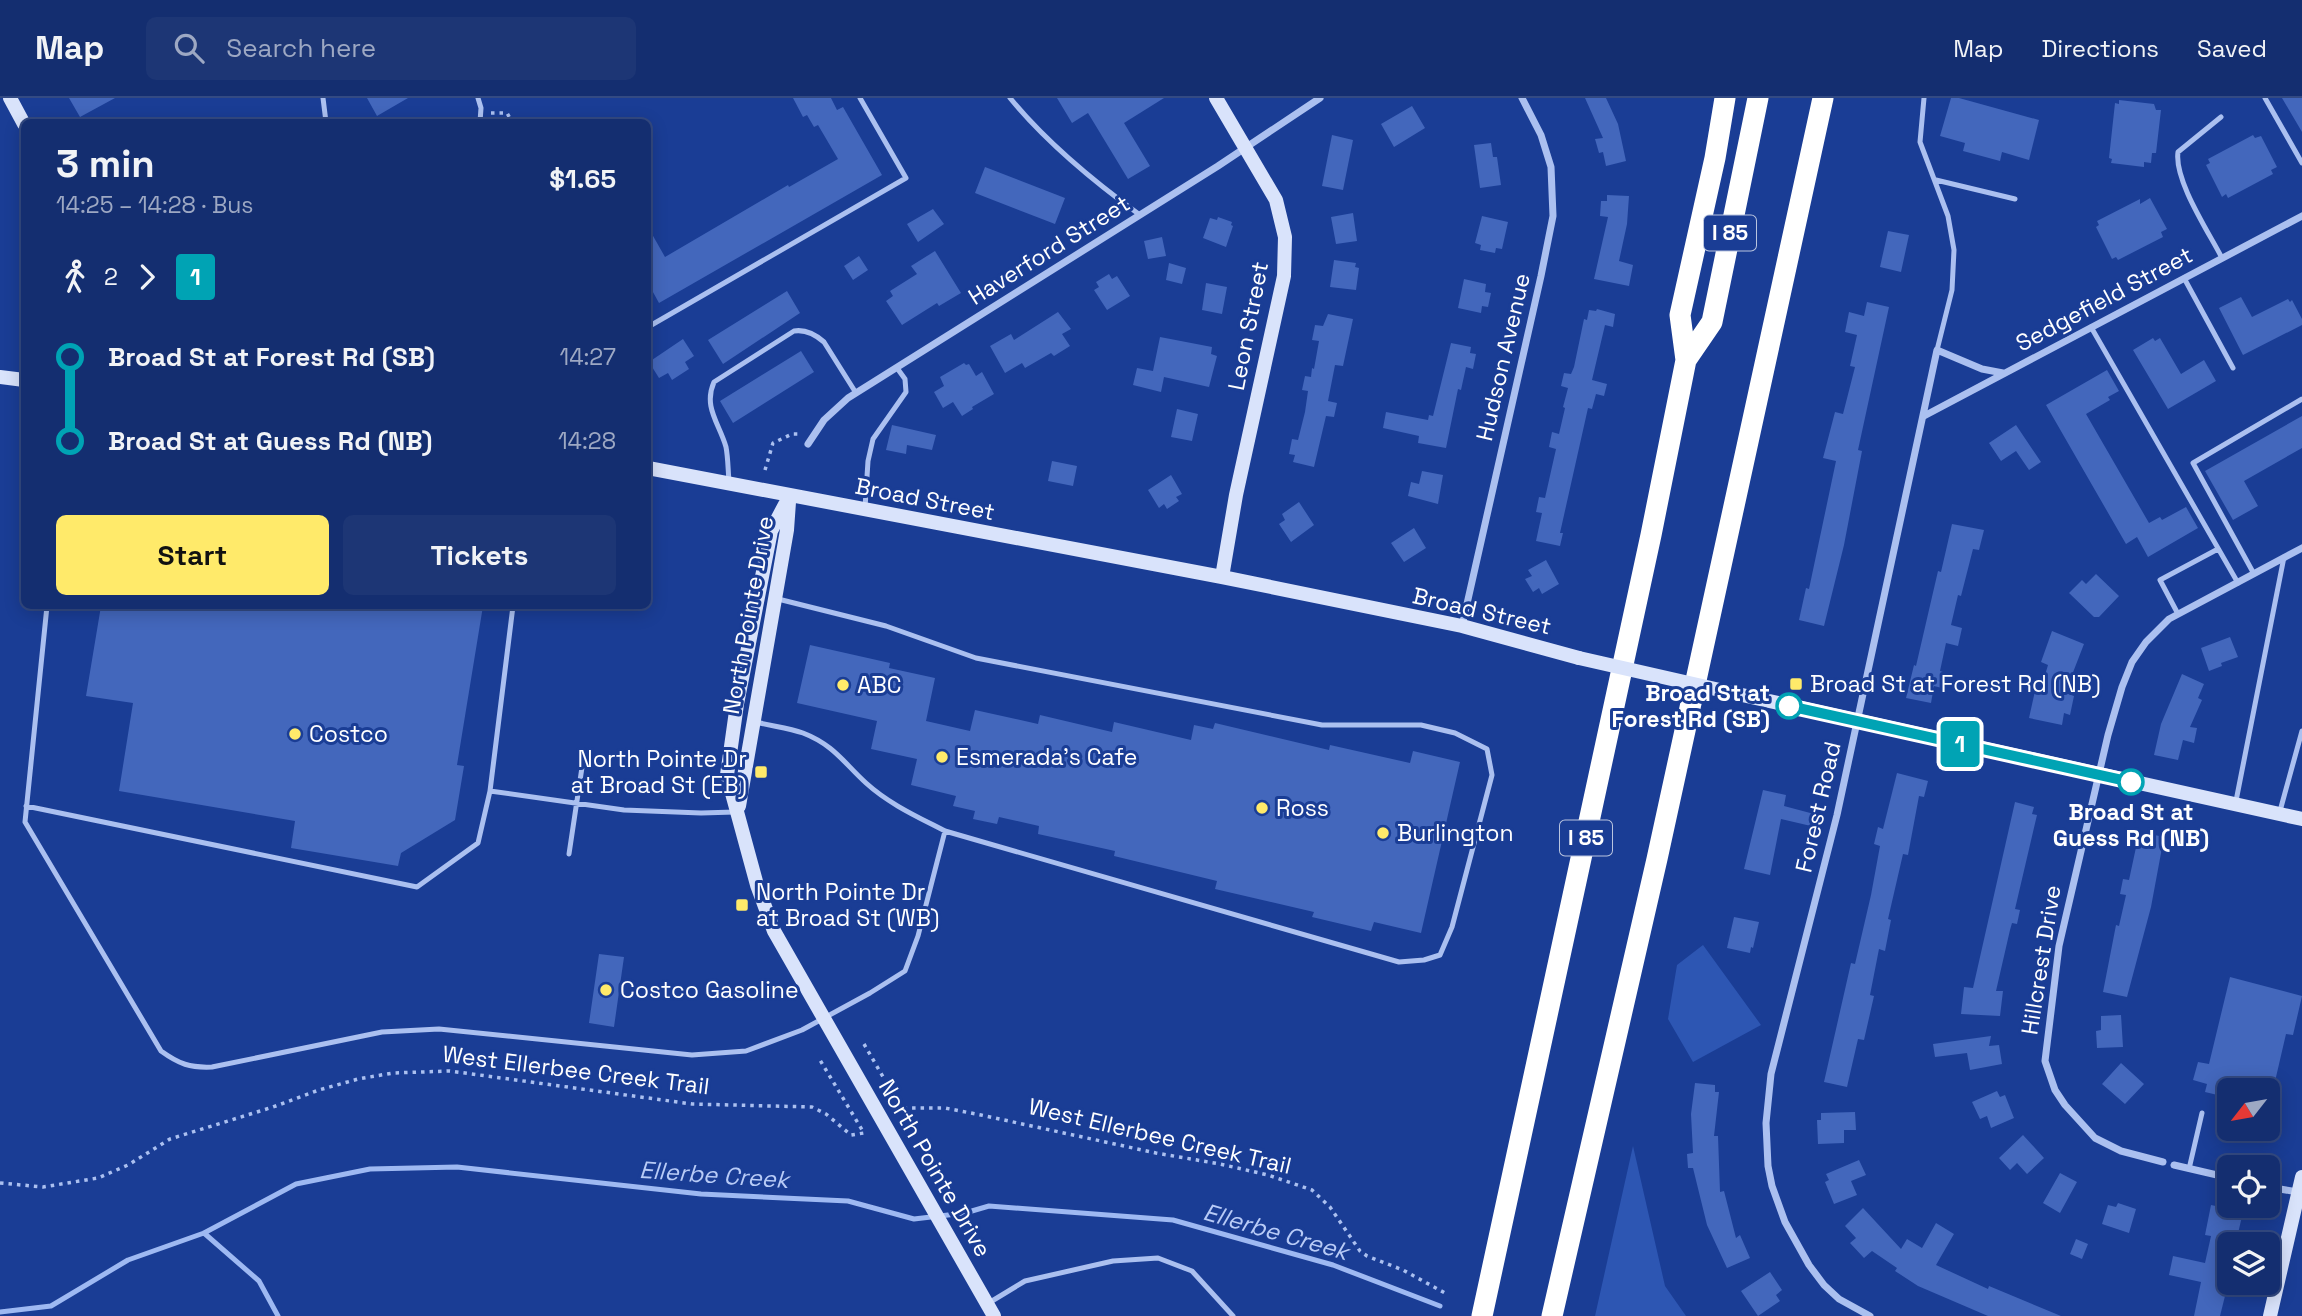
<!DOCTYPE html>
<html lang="en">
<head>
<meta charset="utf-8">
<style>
  body { margin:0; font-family:"Space Grotesk",sans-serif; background:#1d3675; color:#f1f3f6; height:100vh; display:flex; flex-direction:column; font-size:26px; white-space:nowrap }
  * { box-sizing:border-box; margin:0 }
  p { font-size:23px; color:#9da8c3 }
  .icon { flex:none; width:38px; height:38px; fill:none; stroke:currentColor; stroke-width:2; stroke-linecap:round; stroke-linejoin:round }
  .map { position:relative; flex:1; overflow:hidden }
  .sheet { position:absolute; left:21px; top:21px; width:630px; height:490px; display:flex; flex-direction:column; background:#142e70; border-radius:10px; box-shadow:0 4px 18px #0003,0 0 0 2px #334a83 }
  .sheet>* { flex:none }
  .badge { padding:0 14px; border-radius:5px; font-size:24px; line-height:46px }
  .needle { width:46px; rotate:239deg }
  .buttons { position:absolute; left:2217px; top:980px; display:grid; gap:14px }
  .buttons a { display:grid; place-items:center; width:63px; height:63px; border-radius:10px; background:#142e70; box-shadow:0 4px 18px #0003,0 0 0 2px #334a83; font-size:35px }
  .map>.badge { position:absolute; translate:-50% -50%; box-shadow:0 0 0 4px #fff }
  .legs { display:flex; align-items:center; gap:10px; height:77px; padding:0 35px; font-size:23px }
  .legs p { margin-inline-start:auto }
  .summary { display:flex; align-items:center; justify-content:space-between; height:119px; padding:0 35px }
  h1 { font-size:38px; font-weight:800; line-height:52px }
  .button { display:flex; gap:14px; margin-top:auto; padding:14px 35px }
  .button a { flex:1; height:80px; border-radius:10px; background:#ffea6a; color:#111; font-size:28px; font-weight:800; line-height:80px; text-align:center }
  .button a+a { background:#1d3675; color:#f1f3f6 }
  ul { padding:0 35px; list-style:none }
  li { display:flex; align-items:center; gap:24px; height:84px; font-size:26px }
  li i { display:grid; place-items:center; width:10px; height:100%; margin:0 9px; background:currentColor }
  li i::after { content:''; width:18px; height:18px; margin:-9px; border:5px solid; border-radius:50%; background:#142e70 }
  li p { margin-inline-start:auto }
  li:first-child i { background:linear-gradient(#0000 50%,currentColor 0) }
  li:last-child i { background:linear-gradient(currentColor 50%,#0000 0) }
  header { display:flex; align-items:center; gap:42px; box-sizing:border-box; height:98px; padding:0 35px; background:#142e70; border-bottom:2px solid #334a83 }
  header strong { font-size:33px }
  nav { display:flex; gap:38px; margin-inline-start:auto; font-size:24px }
  .search { width:490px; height:63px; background:#1d3675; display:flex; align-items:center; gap:18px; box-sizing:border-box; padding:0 24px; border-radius:10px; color:#9da8c3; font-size:26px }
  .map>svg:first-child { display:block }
  .green { fill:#2d56b3 }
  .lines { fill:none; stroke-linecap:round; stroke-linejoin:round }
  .stream { stroke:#9eb9f2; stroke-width:5 }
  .building { fill:#4367bc }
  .path { stroke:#abc0f0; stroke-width:3.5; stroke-dasharray:3.5 5; stroke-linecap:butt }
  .lane { stroke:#abc0f0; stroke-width:5 }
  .street { stroke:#abc0f0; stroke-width:7 }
  .secondary { stroke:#d9e3fb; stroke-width:14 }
  .highway { stroke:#fff; stroke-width:21 }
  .secondary-bridge { stroke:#d9e3fb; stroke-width:14 }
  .line-1-casing { stroke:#fff; stroke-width:16 }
  .line-1 { stroke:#00a3b4; stroke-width:10 }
  .poi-dot { fill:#ffea6a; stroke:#1a3d95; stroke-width:2.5 }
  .stop-1-dot { fill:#fff; stroke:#00a3b4; stroke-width:3.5 }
  .labels { text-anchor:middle; stroke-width:6; stroke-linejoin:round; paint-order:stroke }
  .shield { fill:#1a3d95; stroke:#bac5df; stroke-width:2 }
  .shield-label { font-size:21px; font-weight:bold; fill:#fff }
  .street-label { font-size:23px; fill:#fff; stroke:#1a3d95 }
  .poi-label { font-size:23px; fill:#fff; stroke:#1a3d95; text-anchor:start }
  .stop-label { font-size:23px; font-weight:bold; fill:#fff; stroke:#1a3d95; text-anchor:end }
  .water-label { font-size:24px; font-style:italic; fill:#b8cbf7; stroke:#1a3d95 }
</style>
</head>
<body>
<header>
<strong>Map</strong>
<div class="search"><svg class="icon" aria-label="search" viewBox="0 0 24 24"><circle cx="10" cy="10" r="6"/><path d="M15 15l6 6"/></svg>Search here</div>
<nav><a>Map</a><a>Directions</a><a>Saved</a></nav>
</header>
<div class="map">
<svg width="2302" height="1218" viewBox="0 0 2302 1218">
  <rect width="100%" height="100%" fill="#1a3d95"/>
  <path class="green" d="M1703,847L1761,927L1693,964L1668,921L1677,867Z
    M1633,1048L1665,1188L1686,1218H1595Z"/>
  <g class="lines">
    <path class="stream" d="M204,1135L259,1183L278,1218
      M0,1214L51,1208L128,1162L204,1135L296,1086L370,1071L457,1069L701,1096L848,1103L914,1121L965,1115L989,1108L1173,1122L1333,1167L1440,1208"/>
  </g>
  <path class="building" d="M69,0H115L80,19Z
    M367,0H408L377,18Z
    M793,0H831L837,12L843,9L882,77L659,205L648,185V129L665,159L788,87L789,89L838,61L818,27L814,29L807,17L803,19Z
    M1057,0H1164L1124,25L1150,68L1128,81L1088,15L1072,25Z
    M1585,0H1606L1618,26L1626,63L1606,68L1603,54L1599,55L1595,41L1603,40Z
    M1951,0H1959L2039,22L2029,62L2002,54L2000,63L1963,53L1965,45L1940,38Z
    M2282,0H2302V34Z
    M2119,2L2154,6L2156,12H2161L2156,55H2152L2151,65L2144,64V69L2111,65L2112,61L2109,60L2115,5L2119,6Z
    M1412,8L1425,30L1394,49L1381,26Z
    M1332,37L1353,42L1343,92L1322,88Z
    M2253,37L2255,40L2261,38L2277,69L2271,72L2273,76L2228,100L2226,96L2222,99L2206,67L2210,65L2208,61Z
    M1491,45L1493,59H1497L1501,87L1480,90L1474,47Z
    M985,69L1065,100L1055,126L975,95Z
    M1607,97L1629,98L1627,126L1619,163L1633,167L1629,188L1594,181L1608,119L1600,118L1601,103H1607Z
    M2150,100L2167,131L2161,134L2163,139L2118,162L2116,159L2112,161L2096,129L2099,127L2097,123L2140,101V106Z
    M933,111L944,126L918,144L907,126Z
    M1353,115L1357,143L1336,146L1331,119Z
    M1482,118L1508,124L1502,151L1496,150L1495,155L1480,152L1481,147L1475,145Z
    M1218,119L1232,124L1231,127L1233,128L1226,149L1203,140L1210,120L1217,122Z
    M1888,133L1909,137L1901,174L1880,169Z
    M1162,139L1166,158L1148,161L1144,143Z
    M935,153L961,195L939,208L937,205L902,227L886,203L893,198L890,193L917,176L911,168Z
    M859,158L868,172L853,182L844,168Z
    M1334,162L1356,165L1355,169L1359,170L1356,192L1330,189Z
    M1169,165L1186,170L1182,186L1166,182Z
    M1109,176L1112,181L1117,178L1130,198L1107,212L1094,192L1099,189L1096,184Z
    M1464,181L1486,186L1485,194L1491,195L1488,209L1482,208L1481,215L1458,210Z
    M1206,185L1227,189L1222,216L1202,212Z
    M787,193L800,215L723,266L708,242Z
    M2241,199L2252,219L2288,201L2290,204L2292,202L2302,221V227L2243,257L2219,210Z
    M1867,204L1889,209L1858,352L1862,353L1844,447L1824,528L1799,522L1806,490L1809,491L1836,363L1823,360L1835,314L1843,316L1855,269L1850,268L1857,237L1845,234L1849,214L1864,218Z
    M1597,211L1615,216L1613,229L1605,227L1592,282L1607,286L1604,298L1596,296L1592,311L1588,310L1560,435H1563L1560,448L1536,443L1542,415L1536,414L1539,399L1545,400L1556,351L1549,349L1552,334L1559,336L1565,310L1563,309L1568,290L1561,288L1564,275L1571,276L1574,269L1584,221L1587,222L1589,212L1596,213Z
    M1058,214L1071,231L1062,236L1070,248L1054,258L1051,255L1025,270L1022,265L1005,275L990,248L1011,236L1014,242Z
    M1328,216L1353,221L1343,268L1335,267L1328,303L1337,305L1334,319L1326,318L1314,369L1293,364L1295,357L1289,356L1292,341L1298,342L1305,314L1308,293L1302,292L1305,278L1311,279L1312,270L1314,271L1319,243L1312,242L1315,227L1323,228Z
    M1160,239L1212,249L1211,256L1217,258L1209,289L1164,279L1161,294L1133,287L1137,270L1153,273Z
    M2153,240L2155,243L2160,240L2181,276L2204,262L2216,283L2168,311L2133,252Z
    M683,241L694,258L685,264L689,271L672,282L668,275L659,280L649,264Z
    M1451,245L1471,249L1470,255L1476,256L1473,271L1466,269L1461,292L1458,291L1446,350L1418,345L1419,338L1383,330L1386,314L1428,322L1429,317L1433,318Z
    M801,253L814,274L733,325L720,303Z
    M964,265L966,267L969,266L976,278L982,274L994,296L972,309L973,311L962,318L953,304L943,310L934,294L944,288L940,279Z
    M2107,272L2119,293L2108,299L2110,302L2086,316L2149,425L2160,419L2162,422L2186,409L2198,430L2148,459L2137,439L2126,446L2046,307Z
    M1177,311L1198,316L1192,343L1171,339Z
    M2302,318V350L2244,383L2258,408L2233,422L2205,373Z
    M892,327L936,337L932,352L907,347L906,356L886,352Z
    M2016,327L2041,364L2029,372L2016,353L2001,363L1989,345Z
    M1052,363L1077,368L1073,388L1048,383Z
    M1422,373L1443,377L1438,406L1408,398L1411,384L1419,386Z
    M1171,377L1182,396L1176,399L1179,403L1167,411L1164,406L1159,410L1148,392Z
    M1299,404L1314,427L1291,444L1279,426L1285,422L1282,416Z
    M1952,426L1984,432L1979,452L1973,451L1961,498L1958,497L1951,527L1962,530L1958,548L1946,545L1940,573L1949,576L1946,591L1934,588L1931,605L1906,600L1914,567L1916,568L1938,473L1941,474Z
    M1414,430L1426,450L1404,464L1391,445Z
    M1546,462L1559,486L1542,496L1539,490L1533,494L1525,481L1532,478L1528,472Z
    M2096,476L2119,498L2099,519H2094L2069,495L2082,482L2086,486Z
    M101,508H483L457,667L464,668L455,722L401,755L398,768L291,750L295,723L119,693L133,605L86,598Z
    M2052,533L2084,546L2065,595L2074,598L2070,617L2064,615L2062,627L2029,620L2035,593L2040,594L2048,567L2041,564Z
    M2230,539L2238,559L2221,565L2222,568L2209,573L2201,550Z
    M810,547L890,565L889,570L935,580L926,623L970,633L975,612L1038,626L1040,617L1112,634L1114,624L1191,642L1194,627L1213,631L1215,625L1329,652L1330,647L1410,665L1413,653L1460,664L1421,835L1374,824L1371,833L1312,819L1314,814L1215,791L1217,783L1114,758L1115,753L1038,736L1039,728L999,719L997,726L973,721L975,713L953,708L956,698L911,687L917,661L871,651L877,623L797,605Z
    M2182,576L2204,586L2198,600L2202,602L2190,629L2197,630L2194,645L2183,642L2178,662L2154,657L2161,626Z
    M1897,675L1928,683L1924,699L1919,698L1908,757L1903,756L1888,821L1891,822L1885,853L1879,851L1870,897L1874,898L1864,942L1858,941L1847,989L1824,984L1851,865L1855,866L1871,797L1880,748L1874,746L1878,729L1883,731Z
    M1763,692L1786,697L1784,708L1814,716L1811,728L1781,721L1770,777L1744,771Z
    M2015,704L2034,709L2032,716L2037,717L2015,811L2020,812L2017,826L2012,825L2010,832L1996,893H2003L2000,918L1961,916L1964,889L1973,890Z
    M2145,735L2164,739L2151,809L2127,899L2103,894L2116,827L2119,828L2126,797L2120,796L2123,781L2129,782L2138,740L2144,741Z
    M1734,819L1759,824L1753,850L1751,849L1750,855L1727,850Z
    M599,856L624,859L614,929L589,925Z
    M2230,879L2302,898L2293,937L2286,936L2273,992H2230V1000L2205,994L2207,986L2193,982L2198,964L2209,966Z
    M2121,917L2123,949L2097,950L2096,933L2101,932V918Z
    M1991,938L1989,948L1999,947L2002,966L1970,972L1967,955L1935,959L1933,946Z
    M2121,965L2144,986L2125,1006L2102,986Z
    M1695,985L1715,987V994H1719L1714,1038H1718L1720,1094L1724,1093L1736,1140L1740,1137L1750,1160L1727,1170L1707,1127L1693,1070H1688L1687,1056L1693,1055L1691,1016Z
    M1997,993L2000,999L2005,997L2014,1020L1991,1030L1987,1018L1980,1021L1972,1004Z
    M1855,1014L1856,1032H1844V1045L1818,1046L1817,1022H1821V1015Z
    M2023,1037L2044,1060L2027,1076L2017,1065L2010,1072L1999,1060Z
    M1859,1062L1866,1077L1851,1083L1857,1097L1834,1106L1825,1084L1829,1082L1826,1076Z
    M2060,1075L2077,1084L2060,1115L2043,1105Z
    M2118,1105L2136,1111L2129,1135L2102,1126L2108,1107L2116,1109Z
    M2211,1107L2243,1114L2236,1144L2230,1142V1178L2220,1218H2194L2201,1184L2169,1177L2173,1158L2205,1165L2211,1138L2205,1137Z
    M1863,1110L1901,1151L1907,1141L1922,1150L1936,1125L1954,1136L1936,1167L1988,1191L1989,1188L2061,1218H1988L1918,1188L1895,1173L1897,1170L1872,1153L1864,1160L1850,1145L1856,1140L1845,1128Z
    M2076,1141L2088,1146L2082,1161L2070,1156Z
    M1770,1174L1782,1192L1776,1197L1780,1203L1758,1218L1741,1193Z"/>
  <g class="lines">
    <path class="path" d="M491,15H507L512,24
      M765,372L773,345L792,336H801
      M864,946L901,1010H945L981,1017L1156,1055L1220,1066L1268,1077L1312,1092L1330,1109L1360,1153L1367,1158L1403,1172L1445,1195
      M0,1085L43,1089L98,1080L128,1067L170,1041L273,1009L319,992L358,981L393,975L450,973L692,1006L812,1009L826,1016L851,1037L864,1035L820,962"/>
    <path class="lane" d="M323,0L326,24
      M478,0L481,10L480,24
      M1010,0C1047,45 1093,83 1140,117
      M1924,0L1920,44L1948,118L1954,152L1952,192L1937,252
      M2265,0L2302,65
      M2221,19L2178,54C2174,82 2208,133 2222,160
      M1936,82L2015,101
      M2184,180L2233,270
      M648,229L906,80L860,0
      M2091,229L2238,485
      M729,383C728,372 728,359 726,349C719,325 703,309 714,284L794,233C806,231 816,237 824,244L856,295
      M865,410L868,363L873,341L906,294L905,281L897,270
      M2254,476L2193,365L2302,301
      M47,508L25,724L161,953C179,966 190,970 212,969L382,934L439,931L692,957L746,953L802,932L870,895L905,873L918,838L945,733
      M2178,516L2160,482L2218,451
      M756,624C771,628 788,630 803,635C834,647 844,665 866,685C889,706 918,719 945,733L1399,864L1424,862L1440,857L1452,829L1492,677L1487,651L1455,635L1421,627H1322L976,560L886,528L778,501
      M490,693L624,712L701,715L735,714
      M2236,703L2284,459
      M26,708L417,789L478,745L490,693L513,508
      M2280,713L2302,633
      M569,756L584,656
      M2189,1071L2202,1015
      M987,1206L1025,1183L1113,1163L1158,1160L1192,1173L1233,1218"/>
    <path class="street" d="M1924,318L2302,118
      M808,346L824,322L848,300L1218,68L1320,0
      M1462,528L1541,178L1553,118L1551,69L1541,37L1522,0
      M2163,1064L2121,1053L2095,1040L2065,1007L2055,992L2045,963L2059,848L2108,637L2122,589L2132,564L2146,544L2169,521L2302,450
      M2174,1067L2230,1080
      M2268,1089L2298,1094
      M1870,1218L1839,1201L1824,1187L1809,1167L1785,1124L1772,1088L1768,1068L1766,1025L1771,976L1837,717L1937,252L1982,271L2003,275"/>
    <path class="secondary" d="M10,0L24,26
      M1216,0L1276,102L1285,139L1284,178L1236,397L1222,479
      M0,279L24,282
      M648,370L1222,479L1462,528L1579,560
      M789,399L771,433L737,606L727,677L757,787L774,833L994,1218
      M1733,595L2302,721
      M739,708L787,432L789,404
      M2270,1218L2302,1079"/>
    <path class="highway" d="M1686,262L1712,224L1758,0
      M1482,1218L1651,437L1686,262L1680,217L1715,60L1725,0
      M1552,1218L1657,761L1823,0"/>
    <path class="secondary-bridge" d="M1579,560L1733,595"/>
  </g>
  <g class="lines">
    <g class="line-1-casing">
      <path id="line-1" d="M1789,608L2131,684"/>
    </g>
    <use href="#line-1" class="line-1"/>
  </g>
  <g class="poi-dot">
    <rect x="1789" y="579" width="14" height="14" rx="3.5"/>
    <circle cx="843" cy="587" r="7"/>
    <circle cx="295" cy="636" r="7"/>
    <circle cx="942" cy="659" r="7"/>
    <rect x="754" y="667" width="14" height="14" rx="3.5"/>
    <circle cx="1262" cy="710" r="7"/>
    <circle cx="1383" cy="735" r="7"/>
    <rect x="735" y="800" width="14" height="14" rx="3.5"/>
    <circle cx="606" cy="892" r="7"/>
  </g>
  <g class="stop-1-dot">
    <circle cx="1789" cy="608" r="12"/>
    <circle cx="2131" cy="684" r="12"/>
  </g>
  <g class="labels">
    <g class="shield">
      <rect x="1704" y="117.5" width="52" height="35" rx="5"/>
      <rect x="1560" y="722.5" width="52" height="35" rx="5"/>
    </g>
    <g class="shield-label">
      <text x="1730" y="142">I 85</text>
      <text x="1586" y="747">I 85</text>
    </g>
    <g class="street-label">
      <text transform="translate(1049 152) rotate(-32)" y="8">Haverford Street</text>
      <text transform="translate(2104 201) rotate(-28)" y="8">Sedgefield Street</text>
      <text transform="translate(1248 228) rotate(-79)" y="8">Leon Street</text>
      <text transform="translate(1503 259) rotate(-77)" y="8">Hudson Avenue</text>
      <text transform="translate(925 401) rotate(11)" y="8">Broad Street</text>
      <text transform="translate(1482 513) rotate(13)" y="8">Broad Street</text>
      <text transform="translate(748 517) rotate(-80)" y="8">North Pointe Drive</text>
      <text transform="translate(1818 709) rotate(-77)" y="8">Forest Road</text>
      <text transform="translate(2041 862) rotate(-81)" y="8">Hillcrest Drive</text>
      <text transform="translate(576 972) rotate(7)" y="8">West Ellerbee Creek Trail</text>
      <text transform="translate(1160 1038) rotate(13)" y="8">West Ellerbee Creek Trail</text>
      <text transform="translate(935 1070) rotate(60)" y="8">North Pointe Drive</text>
    </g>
    <g class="poi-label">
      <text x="1810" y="594">Broad St at Forest Rd (NB)</text>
      <text x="857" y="595">ABC</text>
      <text x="309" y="644">Costco</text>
      <text x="956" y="667">Esmerada's Cafe</text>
      <text x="747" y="669" text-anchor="end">North Pointe Dr<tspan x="747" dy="26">at Broad St (EB)</tspan></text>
      <text x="1276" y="718">Ross</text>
      <text x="1397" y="743">Burlington</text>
      <text x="756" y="802">North Pointe Dr<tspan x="756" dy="26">at Broad St (WB)</tspan></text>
      <text x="620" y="900">Costco Gasoline</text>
    </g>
    <g class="stop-label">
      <text x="1770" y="603">Broad St at<tspan x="1770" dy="26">Forest Rd (SB)</tspan></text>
      <text x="2131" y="722" text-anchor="middle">Broad St at<tspan x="2131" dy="26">Guess Rd (NB)</tspan></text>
    </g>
    <g class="water-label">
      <text transform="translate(714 1077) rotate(4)" y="8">Ellerbe Creek</text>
      <text transform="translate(1276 1134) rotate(16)" y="8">Ellerbe Creek</text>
    </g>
  </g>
</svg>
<div class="buttons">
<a><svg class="needle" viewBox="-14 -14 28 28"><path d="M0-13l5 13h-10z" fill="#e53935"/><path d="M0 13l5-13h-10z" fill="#9da8c3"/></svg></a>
<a><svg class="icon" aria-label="locate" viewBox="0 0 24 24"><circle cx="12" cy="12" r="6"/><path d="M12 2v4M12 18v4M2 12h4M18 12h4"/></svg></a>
<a><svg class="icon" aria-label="layers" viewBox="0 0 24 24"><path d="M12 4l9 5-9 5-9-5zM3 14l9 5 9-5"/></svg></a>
</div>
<b class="badge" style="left:1960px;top:646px;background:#00a3b4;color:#fff">1</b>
<section class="sheet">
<div class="summary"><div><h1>3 min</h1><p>14:25 – 14:28 · Bus</p></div><b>$1.65</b></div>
<div class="legs"><svg class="icon" aria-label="walk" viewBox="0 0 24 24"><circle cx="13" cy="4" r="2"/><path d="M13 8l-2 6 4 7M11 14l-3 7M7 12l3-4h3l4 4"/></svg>2<svg class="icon" aria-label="forward" viewBox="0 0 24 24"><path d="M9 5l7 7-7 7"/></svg><b class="badge" style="background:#00a3b4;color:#fff">1</b></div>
<ul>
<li><i style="color:#00a3b4"></i><b>Broad St at Forest Rd (SB)</b><p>14:27</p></li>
<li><i style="color:#00a3b4"></i><b>Broad St at Guess Rd (NB)</b><p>14:28</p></li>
</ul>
<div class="button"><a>Start</a><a>Tickets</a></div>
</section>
</div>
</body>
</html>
